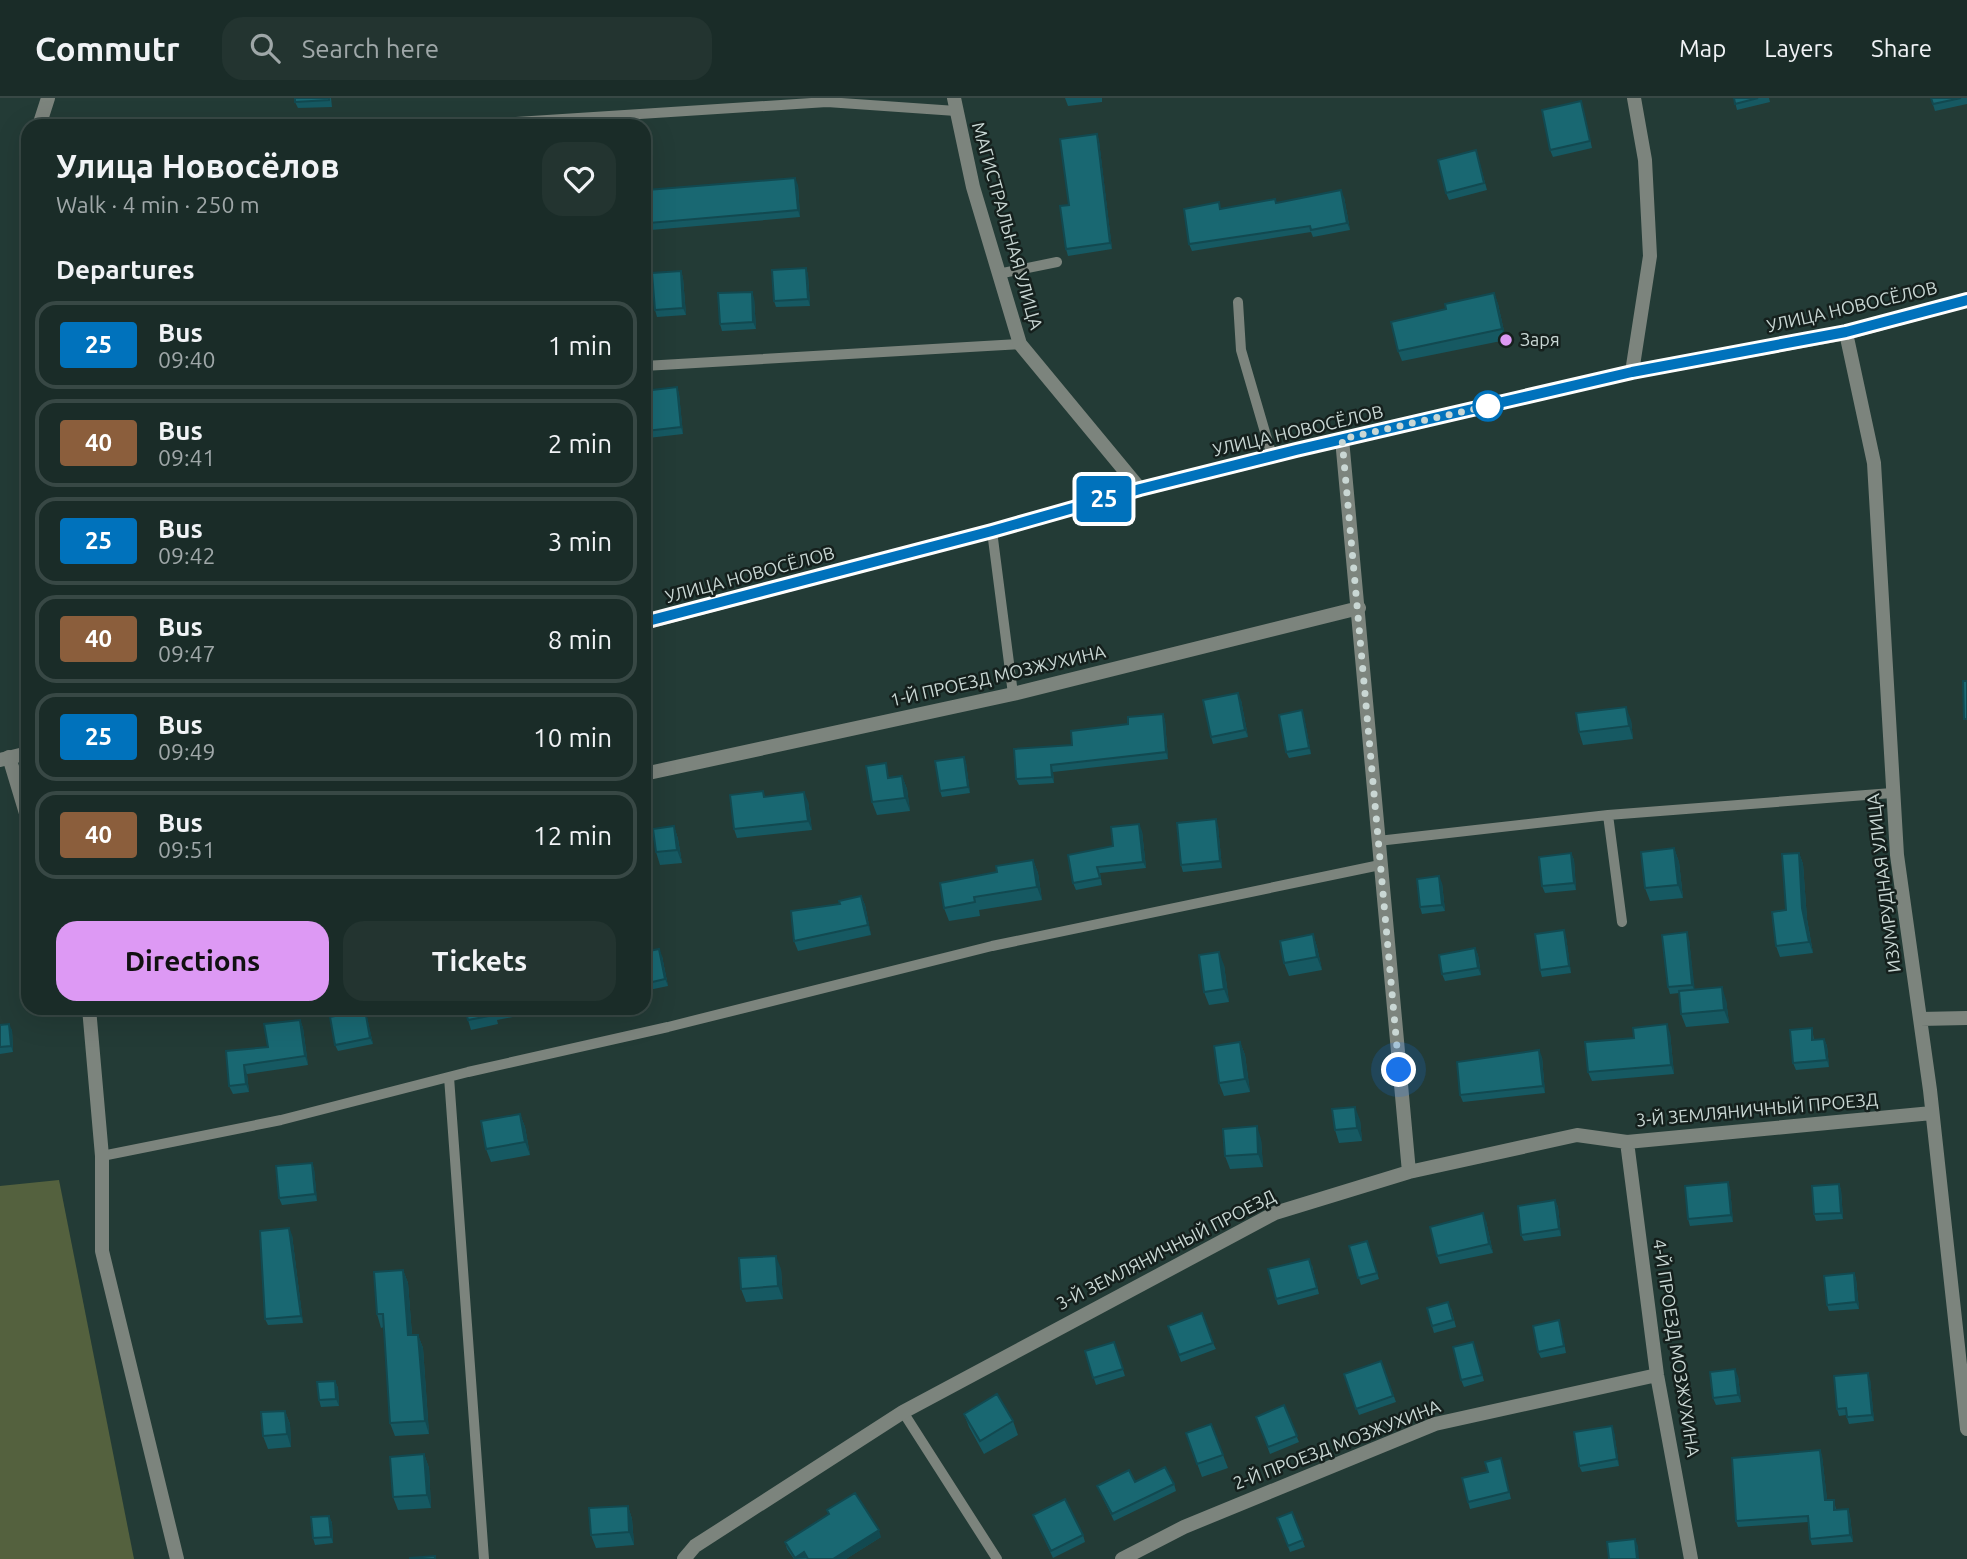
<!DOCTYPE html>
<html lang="en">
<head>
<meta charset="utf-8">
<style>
  body { margin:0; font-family:Ubuntu,sans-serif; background:#233430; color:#f1f3f6; height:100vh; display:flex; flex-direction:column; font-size:26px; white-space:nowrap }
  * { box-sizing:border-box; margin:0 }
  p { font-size:23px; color:#9fa7a8 }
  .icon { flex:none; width:38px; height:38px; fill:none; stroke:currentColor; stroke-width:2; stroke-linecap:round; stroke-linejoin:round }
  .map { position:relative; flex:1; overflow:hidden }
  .details { position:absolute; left:21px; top:21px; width:630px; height:896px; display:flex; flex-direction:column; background:#1a2c28; border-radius:21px; box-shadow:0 7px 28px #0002,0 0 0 2px #384845 }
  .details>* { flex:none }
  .badge { padding:0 14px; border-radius:5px; font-size:24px; line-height:46px }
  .you { position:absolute; width:35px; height:35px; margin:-18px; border:5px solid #fff; border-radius:50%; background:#1a73e8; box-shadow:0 0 0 10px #1a73e833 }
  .map>.badge { position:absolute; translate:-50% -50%; box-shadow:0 0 0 4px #fff }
  h2 { padding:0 35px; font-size:26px; line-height:63px }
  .round { display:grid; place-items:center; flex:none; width:74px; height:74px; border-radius:21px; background:#233430 }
  .summary { display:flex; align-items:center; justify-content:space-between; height:119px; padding:0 35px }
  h1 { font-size:33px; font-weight:600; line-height:52px }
  .action { display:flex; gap:14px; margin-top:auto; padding:14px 35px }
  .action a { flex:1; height:80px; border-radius:21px; background:#dd99f4; color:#111; font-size:28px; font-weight:600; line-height:80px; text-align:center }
  .action a+a { background:#233430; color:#f1f3f6 }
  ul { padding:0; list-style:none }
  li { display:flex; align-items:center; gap:21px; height:88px; margin:0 14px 10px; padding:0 21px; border:4px solid #384845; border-radius:21px }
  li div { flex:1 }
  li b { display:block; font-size:26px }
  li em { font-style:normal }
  li .badge { min-width:77px; font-weight:700; text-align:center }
  header { display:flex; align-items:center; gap:42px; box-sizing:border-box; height:98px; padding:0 35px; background:#1a2c28; border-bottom:2px solid #384845 }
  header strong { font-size:33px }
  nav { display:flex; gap:38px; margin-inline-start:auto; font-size:24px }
  .search { width:490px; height:63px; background:#233430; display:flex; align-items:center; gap:18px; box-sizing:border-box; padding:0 24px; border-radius:21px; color:#9fa7a8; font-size:26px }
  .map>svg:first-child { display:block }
  .green { fill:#54613e }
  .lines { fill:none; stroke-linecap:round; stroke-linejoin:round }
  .service { stroke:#7c847d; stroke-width:10 }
  .minor { stroke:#7c847d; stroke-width:14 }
  .tertiary { stroke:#7c847d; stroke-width:14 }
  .wall { fill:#165962 }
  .shaded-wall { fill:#124950 }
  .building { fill:#196872; stroke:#124950; stroke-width:2 }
  .line-casing { stroke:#fff; stroke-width:16 }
  .line { stroke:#0072bc; stroke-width:10 }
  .walk { stroke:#c9d7d4; stroke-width:7; stroke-dasharray:0 12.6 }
  .poi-dot { fill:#dd99f4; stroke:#15201d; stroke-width:2.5 }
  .stop-dot { fill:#fff; stroke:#0072bc; stroke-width:3.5 }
  .labels { text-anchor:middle; stroke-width:5; stroke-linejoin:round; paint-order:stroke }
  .street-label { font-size:18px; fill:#c9d7d4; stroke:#15201d }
  .poi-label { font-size:18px; fill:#c9d7d4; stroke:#15201d; text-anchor:start }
</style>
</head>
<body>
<header>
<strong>Commutr</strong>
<div class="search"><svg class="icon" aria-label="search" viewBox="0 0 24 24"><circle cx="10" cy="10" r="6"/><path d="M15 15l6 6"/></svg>Search here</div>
<nav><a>Map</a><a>Layers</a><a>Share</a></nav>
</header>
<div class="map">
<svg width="1967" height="1461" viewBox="0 0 1967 1461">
  <rect width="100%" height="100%" fill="#233b36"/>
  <path class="green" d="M59,1082L134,1461H0V1088Z"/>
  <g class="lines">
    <path class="service" d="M454,28L827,4L956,13
      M998,176L1057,164
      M1238,204L1241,252L1272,358
      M644,268L1020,246
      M992,433L1013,596
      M1608,717L1892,695
      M1378,743L1608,717L1622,824
      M449,979L484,1461
      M102,1058L281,1022L468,974L668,929L992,848L1380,767
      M903,1314L997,1461"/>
    <path class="minor" d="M954,0L973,89L1020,246L1140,391
      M39,28L48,0
      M1846,235L1874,365L1897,757L1930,992L1967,1331
      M1632,274L1650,158L1645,62L1634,0
      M1342,341L1409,1074
      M9,659L28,722
      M644,676L1013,596L1359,510
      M89,910L102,1058V1153L177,1461
      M1920,921L1967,920
      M1627,1044L1657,1277L1691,1461
      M684,1461L695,1448L903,1314L1275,1115L1409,1074L1577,1037L1627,1044L1932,1015
      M1122,1461L1184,1429L1435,1326L1657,1277"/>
    <path class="tertiary" d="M644,525L992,433L1140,391L1342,341L1632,274L1846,235L1967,202
      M0,662L28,655"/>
  </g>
  <path class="wall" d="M331,0L332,9L298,10L295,4Z
    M1065,0H1102V4L1068,8Z
    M1734,0H1769L1770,4L1737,12Z
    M1931,0H1967V6L1935,13Z
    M1583,10L1592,50L1553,59L1550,52Z
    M1097,36L1099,43L1112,151L1068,158L1066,151L1069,107Z
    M1476,52L1487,92L1449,102L1446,95Z
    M798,87L800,119L651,132L649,125Z
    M1344,99L1350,132L1313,139L1311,134L1192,153L1189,146L1222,111Z
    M806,170L808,177L810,208L776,209L774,203Z
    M681,173L683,180L686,217L657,219L655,212Z
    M1494,195L1498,206L1506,242L1402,263L1398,253L1446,211Z
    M754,200L756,231L722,233L720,226Z
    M677,289L679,296L683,336L648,340L646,333Z
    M1241,602L1248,639L1213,646L1211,639Z
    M1163,616L1165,623L1168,661L1053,674L1054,685L1019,687L1016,681L1072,647L1128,626Z
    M1304,619L1311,656L1289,660L1286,654Z
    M1631,622L1633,641L1583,647L1579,634Z
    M964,659L966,665L970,695L942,699L940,693Z
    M902,678L907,691L910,713L877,717L872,704L891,679Z
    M763,693L765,699L808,703L812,732L737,740L734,731Z
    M674,728L678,741L682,765L660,767L656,754Z
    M1218,728L1222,770L1183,774L1181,767Z
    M1142,733L1146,770L1100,775L1102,787L1076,792L1073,785L1113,748Z
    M1674,750L1679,764L1683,800L1650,803L1645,790Z
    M1571,755L1574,762L1576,792L1545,795L1542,788Z
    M1799,755L1803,766L1807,821L1813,855L1780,859L1776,848L1786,812Z
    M1033,762L1038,775L1042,802L979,812L980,818L949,823L944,810L997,774Z
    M1442,785L1445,813L1422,816L1420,809Z
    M861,798L865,807L871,837L798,853L794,843L840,806Z
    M1313,836L1317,849L1322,872L1289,878L1284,865Z
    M1566,839L1571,875L1542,879L1540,872Z
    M1689,841L1694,891L1726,902L1729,925L1686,929L1681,916L1679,895L1670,896L1668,889Z
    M1475,850L1478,857L1481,877L1445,883L1442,876Z
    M644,854L662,858L668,888L644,893Z
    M1224,867L1229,904L1209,907L1204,894Z
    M465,910H560L497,922L498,926L471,932L468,922Z
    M365,912L373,946L338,953L335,947Z
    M300,922L303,930L308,967L247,976L249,994L233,996L229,988L226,953L268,949Z
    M0,927L12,932L13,954L0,956Z
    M1812,930L1814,942L1824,941L1827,948L1829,969L1796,972L1793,965Z
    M1670,935L1674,976L1592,983L1588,974L1634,940Z
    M1240,944L1245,957L1250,994L1224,998L1219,985Z
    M1542,959L1545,995L1463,1004L1460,997Z
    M520,1016L525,1029L530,1057L491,1064L486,1051Z
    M1360,1022L1362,1043L1339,1045L1335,1032Z
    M1261,1041L1263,1069L1230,1071L1225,1058Z
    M312,1065L314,1071L317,1103L282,1107L279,1100Z
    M1839,1086L1841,1092L1843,1121L1816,1123L1814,1116Z
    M1730,1090L1733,1124L1690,1128L1688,1121Z
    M1555,1102L1558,1109L1561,1138L1524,1143L1521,1137Z
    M1486,1123L1493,1155L1440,1166L1437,1158Z
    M292,1137L303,1225L268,1227L265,1221Z
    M1367,1143L1379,1181L1361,1187L1349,1148Z
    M1312,1167L1319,1196L1278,1207L1276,1201Z
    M781,1171L783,1201L746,1204L741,1191Z
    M403,1172L408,1185L412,1237H418L423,1250L429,1336L395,1338L390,1325L384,1229L381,1230L377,1216Z
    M1854,1175L1856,1181L1859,1211L1829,1213L1827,1207Z
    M1451,1210L1456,1229L1434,1235L1432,1228Z
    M1168,1228L1213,1245L1216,1251L1181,1264Z
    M1561,1229L1566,1255L1541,1260L1538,1254Z
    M1114,1244L1125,1278L1096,1287L1085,1253Z
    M1475,1250L1484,1283L1464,1289L1461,1282Z
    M1381,1263L1396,1304L1359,1317L1344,1276Z
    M1738,1278L1741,1304L1716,1307L1713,1300Z
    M1870,1281L1874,1323L1849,1326L1846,1317L1839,1318L1837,1311Z
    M335,1283L338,1290L339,1308L321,1309L319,1302Z
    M1284,1307L1299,1344L1270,1356L1256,1319Z
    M285,1313L290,1326L291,1349L268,1351L263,1338Z
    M964,1316L1013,1323L1018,1337L984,1356L969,1329Z
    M1211,1326L1228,1370L1202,1379L1186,1335Z
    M1614,1334L1619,1368L1582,1374L1579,1368Z
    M1820,1352L1822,1358L1827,1402H1834L1836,1412L1848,1411L1850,1418L1853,1444L1812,1447L1810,1441L1808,1424L1738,1429L1736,1423Z
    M424,1356L429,1370L431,1410L398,1412L393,1399Z
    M1503,1367L1511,1401L1470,1411L1468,1404L1488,1374Z
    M1135,1384L1174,1386L1176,1393L1114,1423L1097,1388Z
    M628,1408L632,1421L634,1447L596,1450L591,1437Z
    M827,1412L881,1439L846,1461H794L787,1451L785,1444L829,1417Z
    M1292,1414L1305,1449L1290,1454L1277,1420Z
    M1033,1417L1083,1437L1085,1444L1053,1460Z
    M329,1418L332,1425L333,1445L315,1447L313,1440Z"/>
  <path class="shaded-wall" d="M1097,36L1099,43L1112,151L1110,145Z
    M795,80L798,87L800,119L798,112Z
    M1341,92L1344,99L1350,132L1347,125Z
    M806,170L808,177L810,208L808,201Z
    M681,173L683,180L686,217L683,210Z
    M752,194L754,200L756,231L753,224Z
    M1494,195L1498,206L1506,242L1502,231Z
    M677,289L679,296L683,336L681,329Z
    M1238,595L1241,602L1248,639L1245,632Z
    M1626,609L1631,622L1633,641L1629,628Z
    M1302,612L1304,619L1311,656L1309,650Z
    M1163,616L1165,623L1168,661L1166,654Z
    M964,659L966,665L970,695L968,689Z
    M1051,667L1053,674L1054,685L1052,679Z
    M902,678L907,691L910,713L905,700Z
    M804,694L808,703L812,732L808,723Z
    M1216,721L1218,728L1222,770L1220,763Z
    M1139,726L1142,733L1146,770L1143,764Z
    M674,728L678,741L682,765L677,752Z
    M1674,750L1679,764L1683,800L1678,787Z
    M1571,755L1574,762L1576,792L1574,785Z
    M1799,755L1803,766L1807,821L1813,855L1809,844L1802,810Z
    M1033,762L1038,775L1042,802L1037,789Z
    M1439,778L1442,785L1445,813L1442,807Z
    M861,798L865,807L871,837L868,827Z
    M1564,832L1566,839L1571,875L1569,868Z
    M1687,834L1689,841L1695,893L1692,887Z
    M1313,836L1317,849L1322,872L1317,859Z
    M1475,850L1478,857L1481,877L1478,870Z
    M659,851L662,858L668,888L665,881Z
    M1219,854L1224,867L1229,904L1224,891Z
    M1722,889L1726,902L1729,925L1724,912Z
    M365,912L367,919L373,946L370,940Z
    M300,922L303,930L308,967L305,958Z
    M9,926L12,932L13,954L11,948Z
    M1667,926L1670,935L1674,976L1671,967Z
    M1824,941L1827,948L1829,969L1827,962Z
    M1240,944L1245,957L1250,994L1245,981Z
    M1539,952L1542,959L1545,995L1543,988Z
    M244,967L247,976L249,994L246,986Z
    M1355,1009L1360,1022L1362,1043L1357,1030Z
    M520,1016L525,1029L530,1057L525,1044Z
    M1257,1028L1261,1041L1263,1069L1258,1056Z
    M312,1065L314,1071L317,1103L315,1096Z
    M1728,1084L1730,1090L1733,1124L1731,1117Z
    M1839,1086L1841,1092L1843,1121L1841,1115Z
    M1555,1102L1558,1109L1561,1138L1559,1131Z
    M1483,1115L1486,1123L1493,1155L1489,1146Z
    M289,1130L292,1137L303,1225L301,1218Z
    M776,1158L781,1171L783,1201L778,1188Z
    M403,1172L408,1185L413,1250L408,1237Z
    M1854,1175L1856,1181L1859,1211L1856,1204Z
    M418,1237L423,1250L429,1336L425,1323Z
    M1735,1271L1738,1278L1741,1304L1738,1297Z
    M1868,1275L1870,1281L1874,1323L1872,1317Z
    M335,1283L338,1290L339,1308L336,1301Z
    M285,1313L290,1326L291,1349L287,1336Z
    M1612,1328L1614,1334L1619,1368L1617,1361Z
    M1820,1352L1822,1358L1828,1409L1825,1402Z
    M424,1356L429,1370L431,1410L427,1397Z
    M628,1408L632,1421L634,1447L629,1434Z
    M1848,1411L1850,1418L1853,1444L1850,1437Z
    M329,1418L332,1425L333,1445L331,1439Z
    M879,1432L881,1439L846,1461H833Z
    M1635,1441L1638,1448L1639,1461H1637Z
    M804,1454L806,1460L795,1461V1460Z"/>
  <path class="building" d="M295,0H329V2L295,4Z
    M1734,0H1758L1735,6Z
    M1931,0H1961L1933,6Z
    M1581,3L1590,43L1550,52L1542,12Z
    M1097,36L1110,145L1066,151L1060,108L1069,107L1060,41Z
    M1476,52L1484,85L1446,95L1438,62Z
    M795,80L798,112L649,125L647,92Z
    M1341,92L1347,125L1311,132L1310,128L1189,146L1184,111L1219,104L1220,111L1275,101L1276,105Z
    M806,170L808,201L774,203L772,172Z
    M681,173L683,210L655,212L652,175Z
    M752,194L753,224L720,226L718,195Z
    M1494,195L1502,231L1398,253L1391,224L1446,211L1445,206Z
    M677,289L681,329L646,333L644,317V293Z
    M1963,583H1967V621H1964Z
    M1238,595L1245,632L1211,639L1203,602Z
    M1626,609L1629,628L1579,634L1576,615Z
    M1302,612L1309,650L1286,654L1279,617Z
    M1163,616L1166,654L1051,667L1052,679L1016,681L1014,651L1072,647L1071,633L1128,626V619Z
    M964,659L968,689L940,693L935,663Z
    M886,665L888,680L902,678L905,700L872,704L866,668Z
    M763,693L764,699L804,694L808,723L734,731L730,697Z
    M1216,721L1220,763L1181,767L1177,725Z
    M1139,726L1143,764L1097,769L1100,780L1073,785L1068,757L1113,748L1111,729Z
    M674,728L677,752L656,754L653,731Z
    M1674,750L1678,787L1645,790L1641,754Z
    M1571,755L1574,785L1542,788L1539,759Z
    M1799,755L1802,810L1809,844L1776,848L1772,814L1786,812L1782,756Z
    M1033,762L1037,789L974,799L975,804L944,810L940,785L997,774L996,768Z
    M1439,778L1442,807L1420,809L1417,781Z
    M861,798L868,827L794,843L791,813L840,806L839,803Z
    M1564,832L1569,868L1540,872L1535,836Z
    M1687,834L1692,887L1668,889L1662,837Z
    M1313,836L1317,859L1284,865L1280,843Z
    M1475,850L1478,870L1442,876L1439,857Z
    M659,851L665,881L644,886V854Z
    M1219,854L1224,891L1204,894L1199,857Z
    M1722,889L1724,912L1681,916L1679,893Z
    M465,910H507L493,913L494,917L468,922Z
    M365,912L370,940L335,947L330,919Z
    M300,922L305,958L244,967L246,986L229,988L226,953L268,949L264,926Z
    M9,926L11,948L0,949V927Z
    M1667,926L1671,967L1588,974L1585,944L1634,940L1633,930Z
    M1812,930V942L1824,941L1827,962L1793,965L1790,932Z
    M1240,944L1245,981L1219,985L1214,948Z
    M1539,952L1543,988L1460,997L1457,964Z
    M1355,1009L1357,1030L1335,1032L1332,1011Z
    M520,1016L525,1044L486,1051L481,1023Z
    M1257,1028L1258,1056L1225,1058L1223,1031Z
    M312,1065L315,1096L279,1100L276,1068Z
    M1728,1084L1731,1117L1688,1121L1685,1088Z
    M1839,1086L1841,1115L1814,1116L1812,1088Z
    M1555,1102L1559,1131L1521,1137L1518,1108Z
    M1483,1115L1489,1146L1437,1158L1430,1129Z
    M289,1130L301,1218L265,1221L260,1133Z
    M1367,1143L1377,1175L1358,1180L1349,1148Z
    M776,1158L778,1188L741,1191L739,1160Z
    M1309,1161L1317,1190L1276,1201L1268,1171Z
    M403,1172L408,1237H418L425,1323L390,1325L383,1216H377L374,1174Z
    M1854,1175L1856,1204L1827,1207L1824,1178Z
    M1448,1204L1453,1222L1432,1228L1427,1210Z
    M1202,1215L1213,1245L1179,1257L1168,1228Z
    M1559,1222L1564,1248L1538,1254L1533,1228Z
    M1114,1244L1123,1271L1093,1280L1085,1253Z
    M1473,1244L1482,1277L1461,1282L1453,1249Z
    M1381,1263L1393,1298L1356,1311L1344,1276Z
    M1735,1271L1738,1297L1713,1300L1710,1274Z
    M1868,1275L1872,1317L1847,1319L1846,1310L1837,1311L1834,1278Z
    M335,1283L336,1301L319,1302L317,1284Z
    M997,1296L1013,1323L980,1343L964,1316Z
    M1284,1307L1297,1338L1268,1349L1256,1319Z
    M285,1313L287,1336L263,1338L261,1314Z
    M1211,1326L1223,1357L1197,1366L1186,1335Z
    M1612,1328L1617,1361L1579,1368L1574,1334Z
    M1820,1352L1825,1402H1834V1412L1848,1411L1850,1437L1810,1441L1808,1418L1736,1423L1732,1360Z
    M424,1356L427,1397L393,1399L390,1359Z
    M1501,1360L1509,1394L1468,1404L1462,1380L1488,1374L1485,1364Z
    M1165,1369L1174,1386L1112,1416L1097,1388L1129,1372L1135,1384Z
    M855,1395L879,1432L833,1461H808L804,1454L795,1460L785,1444L829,1416L827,1412Z
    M1065,1401L1083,1437L1051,1453L1033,1417Z
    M628,1408L629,1434L591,1437L589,1410Z
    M1292,1414L1303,1442L1288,1448L1277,1420Z
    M329,1418L331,1439L313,1440L311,1419Z
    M1635,1441L1637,1461H1609L1607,1444Z
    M435,1458V1461H410V1460Z"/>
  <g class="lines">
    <g class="line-casing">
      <path id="line" d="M644,524L992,433L1140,391L1296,352L1632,274L1846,234L1967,202"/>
    </g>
    <use href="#line" class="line"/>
    <path class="walk" d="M1399,972L1342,341L1488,308"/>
  </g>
  <circle class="poi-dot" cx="1506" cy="242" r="7"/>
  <circle class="stop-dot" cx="1488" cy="308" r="14"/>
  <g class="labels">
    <g class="street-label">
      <text transform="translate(1007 128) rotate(74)" y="6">МАГИСТРАЛЬНАЯ УЛИЦА</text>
      <text transform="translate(1852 209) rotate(-13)" y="6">УЛИЦА НОВОСЁЛОВ</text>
      <text transform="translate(1298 333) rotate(-13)" y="6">УЛИЦА НОВОСЁЛОВ</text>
      <text transform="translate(750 477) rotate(-15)" y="6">УЛИЦА НОВОСЁЛОВ</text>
      <text transform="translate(998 578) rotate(-13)" y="6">1-Й ПРОЕЗД МОЗЖУХИНА</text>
      <text transform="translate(1884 785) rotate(-97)" y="6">ИЗУМРУДНАЯ УЛИЦА</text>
      <text transform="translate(1757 1012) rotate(-5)" y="6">3-Й ЗЕМЛЯНИЧНЫЙ ПРОЕЗД</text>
      <text transform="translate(1166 1152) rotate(-27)" y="6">3-Й ЗЕМЛЯНИЧНЫЙ ПРОЕЗД</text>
      <text transform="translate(1676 1250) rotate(81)" y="6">4-Й ПРОЕЗД МОЗЖУХИНА</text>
      <text transform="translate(1337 1347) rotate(-21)" y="6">2-Й ПРОЕЗД МОЗЖУХИНА</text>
    </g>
    <g class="poi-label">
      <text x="1520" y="248">Заря</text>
    </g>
  </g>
</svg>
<div class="you" style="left:1399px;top:972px"></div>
<b class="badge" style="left:1104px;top:401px;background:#0072bc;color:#fff">25</b>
<section class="details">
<div class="summary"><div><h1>Улица Новосёлов</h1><p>Walk · 4 min · 250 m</p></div><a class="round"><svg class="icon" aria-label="heart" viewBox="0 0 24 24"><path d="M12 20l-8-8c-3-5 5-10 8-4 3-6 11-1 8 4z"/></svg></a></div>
<h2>Departures</h2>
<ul>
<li><span class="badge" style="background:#0072bc;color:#fff">25</span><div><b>Bus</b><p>09:40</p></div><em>1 min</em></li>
<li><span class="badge" style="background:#8b5e3c;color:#fff">40</span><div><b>Bus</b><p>09:41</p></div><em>2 min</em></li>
<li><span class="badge" style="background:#0072bc;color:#fff">25</span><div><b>Bus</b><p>09:42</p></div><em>3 min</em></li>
<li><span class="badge" style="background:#8b5e3c;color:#fff">40</span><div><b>Bus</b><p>09:47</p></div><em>8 min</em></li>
<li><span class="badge" style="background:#0072bc;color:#fff">25</span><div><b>Bus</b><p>09:49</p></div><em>10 min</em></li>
<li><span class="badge" style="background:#8b5e3c;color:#fff">40</span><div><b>Bus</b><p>09:51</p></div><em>12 min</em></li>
</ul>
<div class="action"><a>Directions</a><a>Tickets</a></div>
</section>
</div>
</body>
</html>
